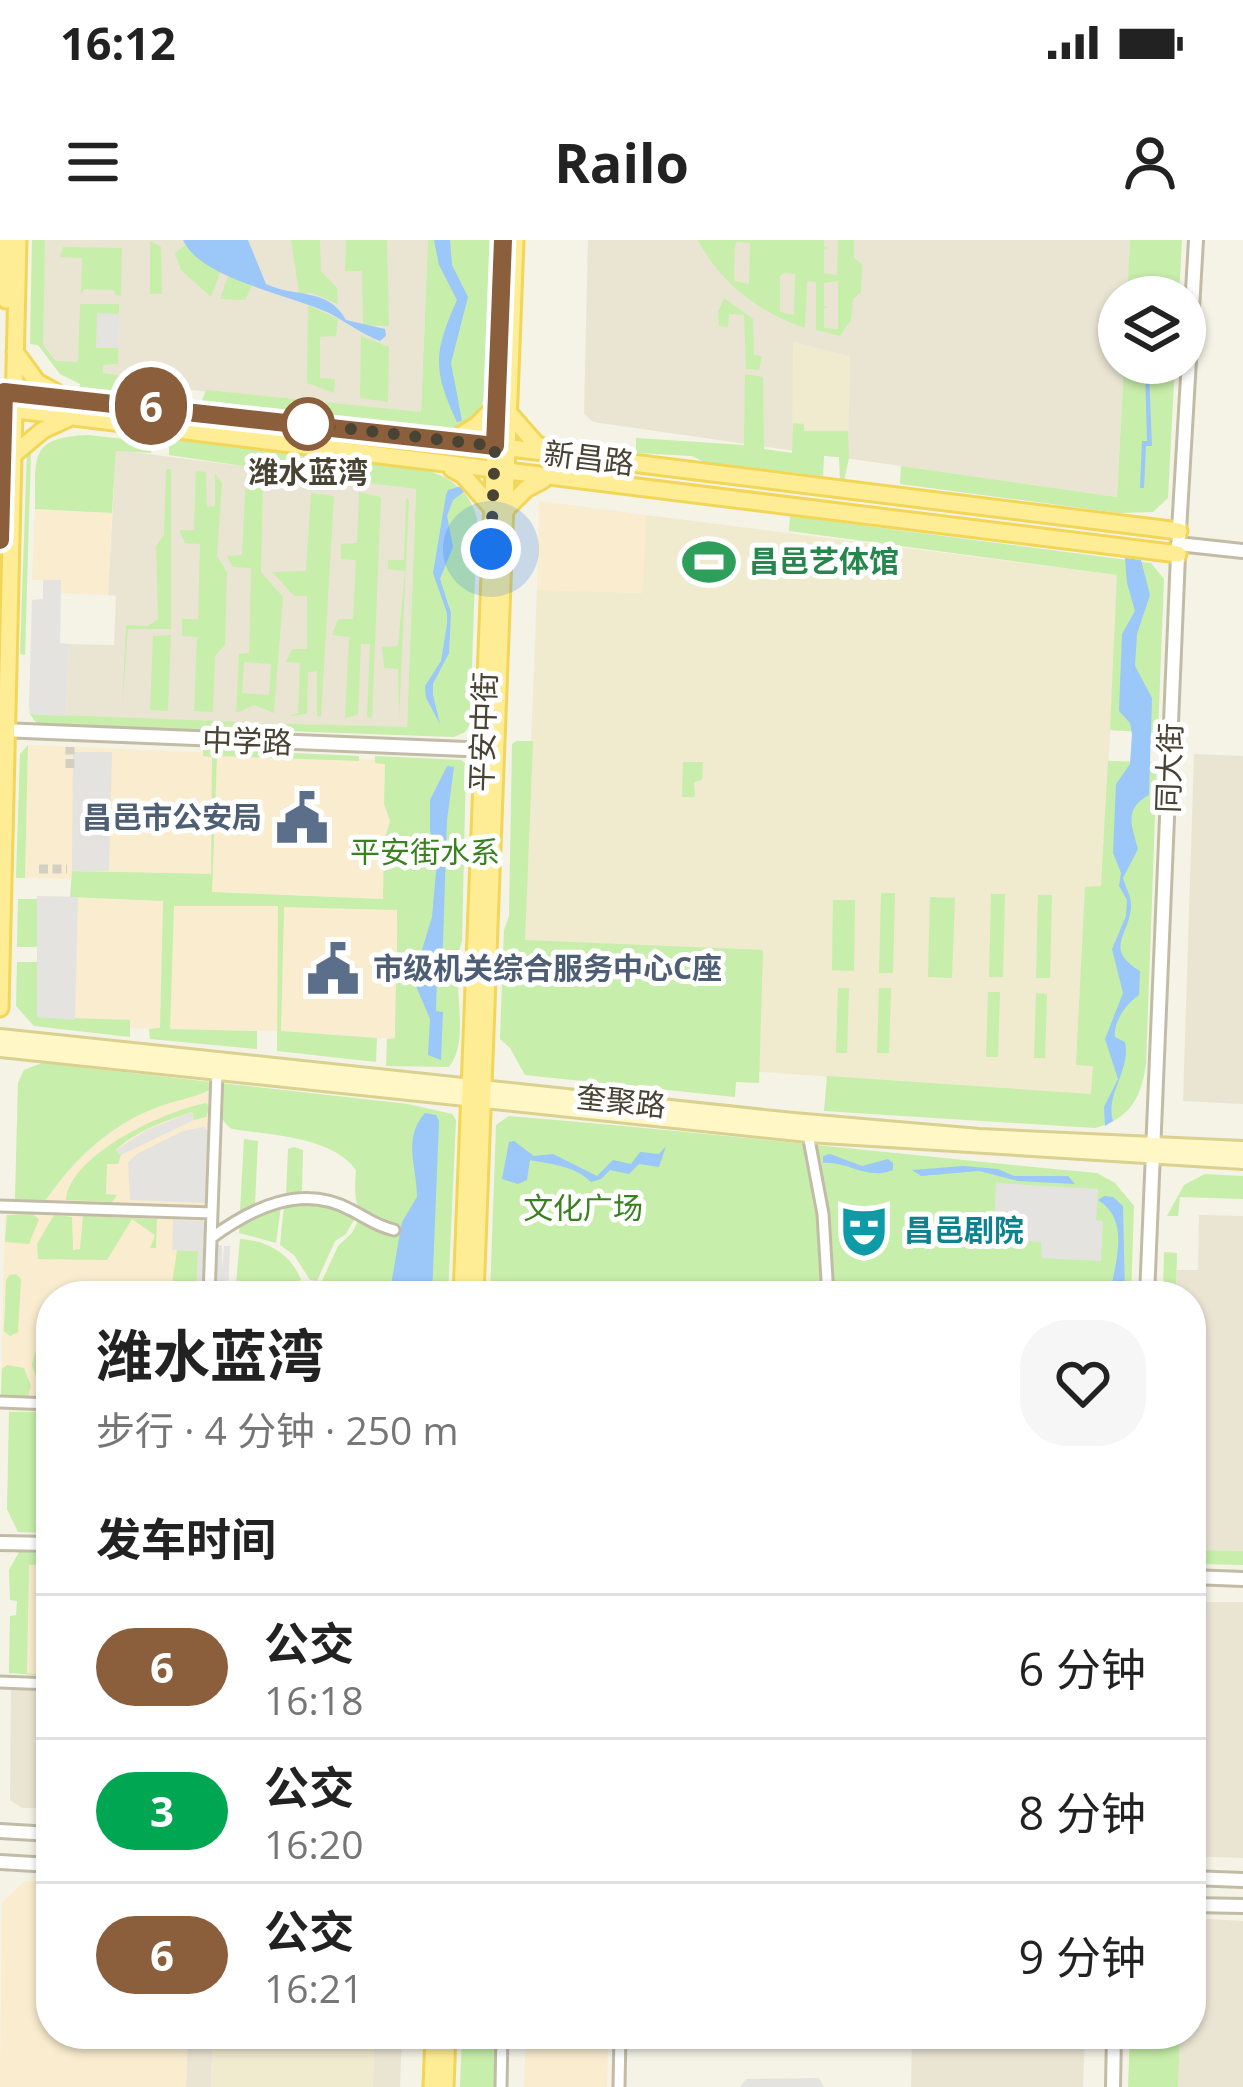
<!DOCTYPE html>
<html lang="zh">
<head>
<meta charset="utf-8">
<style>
  body { margin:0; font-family:"Open Sans","Noto Sans SC",sans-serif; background:#f6f6f6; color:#222; height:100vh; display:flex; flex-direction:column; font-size:45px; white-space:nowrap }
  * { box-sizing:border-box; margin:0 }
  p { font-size:39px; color:#767676 }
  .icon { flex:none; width:66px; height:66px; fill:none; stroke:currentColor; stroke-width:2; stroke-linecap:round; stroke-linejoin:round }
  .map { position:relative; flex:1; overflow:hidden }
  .panel { position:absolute; left:36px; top:1041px; width:1170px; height:768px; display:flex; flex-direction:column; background:#fff; border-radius:48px; box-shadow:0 3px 9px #0004 }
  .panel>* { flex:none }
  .badge { padding:0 24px; border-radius:39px; font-size:42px; line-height:78px }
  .tools { position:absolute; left:1098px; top:36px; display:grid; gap:24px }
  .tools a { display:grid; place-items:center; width:108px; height:108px; border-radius:50%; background:#fff; box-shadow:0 3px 9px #0004; font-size:60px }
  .you { position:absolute; width:60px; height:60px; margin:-30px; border:9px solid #fff; border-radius:50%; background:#1a73e8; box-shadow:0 0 0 18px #1a73e833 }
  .map>.badge { position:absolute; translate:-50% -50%; box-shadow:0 0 0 6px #fff }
  h2 { padding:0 60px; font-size:45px; line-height:108px }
  .round { display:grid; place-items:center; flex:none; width:126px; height:126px; border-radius:48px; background:#f6f6f6 }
  .headline { display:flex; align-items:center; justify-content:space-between; height:204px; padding:0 60px }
  h1 { font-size:57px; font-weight:700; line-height:90px }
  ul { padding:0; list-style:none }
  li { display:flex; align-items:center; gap:36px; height:144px; padding:0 60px; border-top:3px solid #e0e0e0 }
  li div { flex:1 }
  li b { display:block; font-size:45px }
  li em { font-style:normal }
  li .badge { min-width:132px; font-weight:700; text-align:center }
  .status { display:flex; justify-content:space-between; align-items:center; height:84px; padding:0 60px; background:#fff; direction:ltr }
  .status svg { height:33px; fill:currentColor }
  header { display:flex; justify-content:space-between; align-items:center; height:156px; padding:0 60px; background:#fff; font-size:54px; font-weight:700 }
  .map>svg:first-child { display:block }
  .residential { fill:#eae5d3 }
  .commercial { fill:#f9eccf }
  .education { fill:#f0eace }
  .green { fill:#c7eeaa; fill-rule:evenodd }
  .parking { fill:#e5e3df }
  .water { fill:#9bc7f9 }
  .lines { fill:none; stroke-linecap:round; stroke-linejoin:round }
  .minor-tunnel { stroke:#d3cfc2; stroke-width:9; stroke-dasharray:9 4.5; stroke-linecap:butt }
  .minor-casing { stroke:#c2bca7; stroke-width:15 }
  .tertiary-casing { stroke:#c2bca7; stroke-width:18 }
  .secondary-casing { stroke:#dad090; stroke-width:20 }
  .primary-casing { stroke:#f2d657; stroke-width:21 }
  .minor { stroke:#fff; stroke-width:9 }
  .tertiary { stroke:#fff; stroke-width:12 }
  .secondary { stroke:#fff8c6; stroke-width:14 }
  .primary { stroke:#ffed95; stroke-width:15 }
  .line-casing { stroke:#fff; stroke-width:27 }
  .line { stroke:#8b5e3c; stroke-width:18 }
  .walk { stroke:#494334; stroke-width:12; stroke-dasharray:0 21.6 }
  .stop-dot { fill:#fff; stroke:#8b5e3c; stroke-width:6 }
  .labels { text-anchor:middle; stroke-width:10; stroke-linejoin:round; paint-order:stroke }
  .street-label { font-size:30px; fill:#494334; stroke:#fff }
  .stop-label { font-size:30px; font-weight:bold; fill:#494334; stroke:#fff }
  .leisure-label { font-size:30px; font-weight:bold; fill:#27864d; stroke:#fff; text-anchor:start }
  .service-label { font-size:30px; font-weight:bold; fill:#4e5e75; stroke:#fff; text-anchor:end }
  .park-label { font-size:30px; fill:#3a8220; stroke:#fff }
  .culture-label { font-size:30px; font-weight:bold; fill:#0d838f; stroke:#fff; text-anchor:start }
</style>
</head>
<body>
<div class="status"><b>16:12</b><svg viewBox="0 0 49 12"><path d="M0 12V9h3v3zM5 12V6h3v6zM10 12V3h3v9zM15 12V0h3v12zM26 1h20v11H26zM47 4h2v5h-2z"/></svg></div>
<header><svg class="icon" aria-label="menu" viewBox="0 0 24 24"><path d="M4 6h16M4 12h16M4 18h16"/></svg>Railo<svg class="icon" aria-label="person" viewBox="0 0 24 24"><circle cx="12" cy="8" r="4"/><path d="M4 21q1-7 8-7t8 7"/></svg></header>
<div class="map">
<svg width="1243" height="1847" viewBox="0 0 1243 1847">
  <rect width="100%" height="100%" fill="#f5f2e6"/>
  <path class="residential" d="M45,0H428L421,173L81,139L66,131L42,105Z
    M588,0H1130L1127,57H1119V123H1124L1117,257L593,182L584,174Z
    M116,210L416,248L407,488L66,476L69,404L114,405L116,356L108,355Z
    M1194,514L1243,516V864L1183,861Z
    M1199,975L1243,976V1311L1191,1310V1056H1176L1177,1030H1198Z
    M1191,1362H1243V1618L1191,1616Z
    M11,1448L51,1449V1568H22L10,1560Z
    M1191,1678L1243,1681V1847H1178L1180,1794H1191Z
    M188,1794H213L211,1847H186Z
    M341,1794L402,1796L400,1847H339Z
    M912,1794H1085L1083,1847H911Z"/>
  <path class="commercial" d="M539,261L646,275L644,353L537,350Z
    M35,269L112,273L108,355L61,353V340H32Z
    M28,505L385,520L384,564L390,581L384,602V659L212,652L211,635L73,631L72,639L25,638Z
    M37,656L163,661L160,789L54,785L37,777Z
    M167,656L398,670L395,799L278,791L164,789Z
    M42,823L211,842L203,1056H51V1293L18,1292L17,1284L9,1275V1157L1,1156L5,977L13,973L15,959L18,843L24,830Z
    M29,1324H51V1436H27Z
    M25,1641L51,1643V1794H188L186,1847H0L2,1663Z
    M526,1794H608L607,1847H524Z"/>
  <path class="education" d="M793,102L850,116L848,218L792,213Z
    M646,275L1118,335L1092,855L519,815L537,350L643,353Z
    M213,1794L375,1798L373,1847H211Z"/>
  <path class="green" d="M32,0H45L43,105L56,121L78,122L80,64H119V74H97V107L118,108V124L103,125V133L167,142L163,163L80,154V144L60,134L38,105L30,104Z
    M291,0H320L321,31L337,48L338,64L312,53H299Z
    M346,0H387L389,86L363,85L362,31H345Z
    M428,0H493C492,37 496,154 475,179C465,190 454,189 440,189L201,163L206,150L421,172Z
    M698,0H824V7L829,8L824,9V33L837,35L838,0H854V18L862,24L861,52L853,59L851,80L840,96L816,90V42L807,41L805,88C760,73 720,43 698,0ZM738,2L750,3L749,44L734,41L735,5ZM784,33L795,34L794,75L780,72V36ZM838,41V89L824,88V68H829L824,66V43Z
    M1130,0H1182L1179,57H1127Z
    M150,1L161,7L162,54H150Z
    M185,5L221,30L211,57L181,30L175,13Z
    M63,7L122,8L121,56L115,55L114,50L84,49L81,54L82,18L60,17Z
    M229,33L253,44L245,60L220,59Z
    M724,58L753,79L754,115L762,116L759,130L746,129L744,75L729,74L728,87L719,86L718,72Z
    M308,65L338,79L336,96L320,97V138L335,139L334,153L307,143Z
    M361,96L389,107L388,162L360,158Z
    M1124,123H1175L1168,258L1153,272L1119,273L900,244L901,226L1117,257Z
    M745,134L763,137L764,209L792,213L793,183L804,184V191H848L849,218L844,241L840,240L839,217L824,216L823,236L704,222L692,216L636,213V198L744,205Z
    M87,195L153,202L151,213L116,211L112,273L35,269C36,217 28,198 87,195Z
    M169,198L304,215L303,235L169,215Z
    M27,211H31L25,415L20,414Z
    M324,219C377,225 462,215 477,279L470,484L465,492L454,497L257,490L258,483L407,487L416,249L322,237Z
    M166,229H171V389H128L122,468L126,385L147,386L158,380L156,306L164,295Z
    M196,231L206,232L207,267L215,266V233L222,243L217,316L227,332L225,405L215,416L213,472L194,471L197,397L182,396V379H198L200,304L185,303L179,290H194Z
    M246,236L263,242L261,332L283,357L274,473L254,465L236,473L239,414L249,413L251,328L233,327L227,316L242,315ZM244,422L271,424L269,455L242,453Z
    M359,252L381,257L372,479L367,476L370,404H361L358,475L345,478L349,397L332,395L338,379H353L356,320L341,319V304L357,303Z
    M311,253L334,256L321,477L317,476V431L308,432L307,474L288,476L298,473L300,423L286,422L292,409H307V356H294L272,332L306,331Z
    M406,258L409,260L399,479L398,429L384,428L382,407L398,406L405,331L388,329V320H404Z
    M790,276L1151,323L1164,339L1158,493L1110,490L1117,335L789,291Z
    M171,395L168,471L150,470L153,396Z
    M30,474L246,482V488L239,493L37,484Z
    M516,501H533L525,700L763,710L759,843L736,842L735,857L525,835L510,808L500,799L504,690L509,676L512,504Z
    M28,505L25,638H16L20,514Z
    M203,509L359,516V521L217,516L212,652L383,659L384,602L390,581L384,564L385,524L375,523V516L461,520L466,524L462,701C448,737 473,797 449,827L386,826L387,799L395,798C395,755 398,713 397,670L284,667L281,791L377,798L376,822L277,811L278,666H174L170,789L257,791V809L150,799L149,789L160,788L163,661L70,657L72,631L211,634L212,517L203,516Z
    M1108,521L1157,522L1146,824C1141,858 1130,879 1095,888L824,871L827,836L1091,854L1093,826L1076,825L1085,647L1101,646Z
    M683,522H703L702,540L694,542L695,557H682Z
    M881,653H895L893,733H879Z
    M991,654H1005L1003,737H989Z
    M1038,655H1052L1050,738H1036Z
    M930,657L955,658L952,738L928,737Z
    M18,659H37V707H17Z
    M833,660H855L854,731L832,730Z
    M17,722H37V777L130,780V797L34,786L16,766Z
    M838,748H849L847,813H836Z
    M879,748H891L889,813H877Z
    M988,752H1000L998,817H986Z
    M1036,753L1047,754L1045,818H1034Z
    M42,823L211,842L210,850C193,858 173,861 155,868C107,887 74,920 45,961L15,959L18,843L24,830Z
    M221,843L408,864L452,874L456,880L448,1056H337L321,1043L338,1006L352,993L359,979L386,994L389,985C353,974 354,965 356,930C332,896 270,895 232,889C216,879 220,861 221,843Z
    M206,863L210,867L206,877L194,880L192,872C167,880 135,891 116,910L121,915L118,924H107L106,954L117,955L112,962L66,960C70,914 165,871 206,863Z
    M509,876C705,892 901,915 1097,933L1115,943L1134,966L1131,1056H490L496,885Z
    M244,899L258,901L255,964L243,971H240Z
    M294,907L303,910L302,950L299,955H286L288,909Z
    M1205,934L1243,936V959L1180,957L1178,976H1167L1184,945Z
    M299,963L324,965L356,976L346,994L335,1001L317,1041L310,1040L294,1015L280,1005L284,965Z
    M281,966L276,1003L239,993L240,982Z
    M32,974L39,979L29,1004L5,1002L7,975Z
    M54,975L72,977L73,1010L80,1009L83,976L157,979L156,1008H150L155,995L132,979L107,1020L38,1019L37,1004Z
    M240,999C267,1000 292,1015 301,1040L277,1056H235Z
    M177,1010L198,1011L197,1041L203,1043L200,1046L172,1044Z
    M1164,1012L1177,1013L1176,1056H1163Z
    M16,1034L21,1039L18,1092L10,1096L4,1091L6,1041L9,1035Z
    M35,1113H51V1158L43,1156L32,1125Z
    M7,1125L24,1128L31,1146L28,1157L1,1156L2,1129Z
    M9,1172H42L51,1188V1293L18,1292L7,1269Z
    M1199,1310L1243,1311V1325L1200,1324Z
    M19,1312L51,1313V1324L29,1325L27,1433L51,1436L9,1433L10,1376L16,1375L17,1361L10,1360L9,1330Z
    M462,1794H498L497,1847H460Z
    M1130,1794H1180L1178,1847H1128Z"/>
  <path class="parking" d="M97,73L119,74L118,108H96Z
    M43,340H61L60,403L69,404L66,476L30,474L29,466L32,360L43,359Z
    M73,512H112L109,631H72Z
    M37,656L78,657L75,780L37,777Z
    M192,872L194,880L121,915L116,910L147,890Z
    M204,887L210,892L205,963L130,960L128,922L137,914L183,891Z
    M996,943L1098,949L1096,980L1103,981L1101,1021L1042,1018L1041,1002L994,999Z
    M173,980L206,981L203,1042H197L198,1011L172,1010Z
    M215,1005H222V1030L224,1006H230L228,1056H213Z
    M38,1335H50L49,1422H37Z
    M819,1838L824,1847H740L746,1839Z"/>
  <path class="water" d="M183,0H248L266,44C295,58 328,47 346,80L385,89L386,96L380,101C362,94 346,82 329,73C292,55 200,39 183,0Z
    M434,0H450L452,25L468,57L451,123L462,181L457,182C432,129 434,112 457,60L439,25Z
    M1151,123H1155V133H1149L1152,206H1146L1144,248H1140L1142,201H1147L1145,129H1151Z
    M462,246L466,250L453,260L447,276L453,307L440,339L451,373L449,413L433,444V455L440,484L426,458L425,446L441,421L447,384V373L433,333L446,255L448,250Z
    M1125,318L1141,320L1150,355L1137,394L1135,426L1152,458L1149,555C1123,569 1132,586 1138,609L1123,638C1126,648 1132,658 1131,668C1128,697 1104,709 1140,731L1139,755C1126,764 1113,782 1115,797L1125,802C1131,831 1105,854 1113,881L1105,886L1104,867L1118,839L1105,799L1123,753L1112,709L1126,676L1127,660L1119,646L1121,633L1113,613L1116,544L1130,524L1132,494L1130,483L1119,471L1122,394L1135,371L1127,343Z
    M447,526L454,527L447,580L442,733L437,734L436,771L443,772L441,820L428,815L430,779L416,746V730L432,677L437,621L430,590V560Z
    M425,873L436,875L439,881L432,1056H389L402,982L417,957C417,927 402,899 425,873Z
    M514,901L534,916L553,914L597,936L613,920L631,924L640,912L659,914L666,906L659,927L639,924L629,934L610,930L601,939L591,942C575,926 551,924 530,920L527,940L518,944L502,939L509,902Z
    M830,914L862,926L888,919L893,923V930C866,941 849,921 823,923V916Z
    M963,926L998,929L1014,936H1068L1075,944L1018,941L979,931L921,936L912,930Z
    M1104,956L1113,957L1123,966L1125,1056H1110C1114,1025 1132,981 1098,960Z"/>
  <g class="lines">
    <path class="minor-tunnel" d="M70,528V507
      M39,629H67"/>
    <g class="minor-casing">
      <path id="minor" d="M808,894L823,974L828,1056
        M0,966L212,973
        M211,998C252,968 302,943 351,970C367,978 376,986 394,990
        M209,1056L217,832
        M0,1162L51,1164
        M0,1442L51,1444
        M501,1847L502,1794
        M619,1847L620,1794"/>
    </g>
    <g class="tertiary-casing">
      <path id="tertiary" d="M1178,304L1243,311
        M1,490L490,510
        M1147,1056L1179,291L1196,0
        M0,1303L51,1304
        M1191,1337L1243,1339
        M0,1591L51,1594
        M0,1622L51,1625
        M1191,1638L1243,1640
        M1191,1665L1243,1666
        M1113,1847L1114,1794"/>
    </g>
    <g class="secondary-casing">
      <path id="secondary" d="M0,797L793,881L979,897L1243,909
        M0,809L808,894L1243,921"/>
    </g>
    <g class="primary-casing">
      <path id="primary" d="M6,60L7,0
        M15,112L37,142L57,153
        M0,151L495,206L1179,291
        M0,168L1178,314
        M508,172L535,203L551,213
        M453,200L477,185L497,165
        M12,216L43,190L67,179
        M452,229L463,235L493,269
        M504,271L526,249L543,240
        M0,768L18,0
        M462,1056L503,0
        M475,1056L515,0
        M432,1847L434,1794
        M445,1847L447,1794"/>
    </g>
    <use href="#minor" class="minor"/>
    <use href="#tertiary" class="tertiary"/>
    <use href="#secondary" class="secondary"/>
    <use href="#primary" class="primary"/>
  </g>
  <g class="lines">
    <g class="line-casing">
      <path id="line" d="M0,300L4,152L495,206L503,0"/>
    </g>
    <use href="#line" class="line"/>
    <path class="walk" d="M308,184L495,206L491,309"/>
  </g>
  <defs>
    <g id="stadium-bare" transform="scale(4.14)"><path d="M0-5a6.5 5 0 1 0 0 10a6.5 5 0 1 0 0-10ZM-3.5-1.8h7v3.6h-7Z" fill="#2e9e5b" stroke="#fff" stroke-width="2.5" paint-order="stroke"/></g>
    <g id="civic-bare" transform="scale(4.14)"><path d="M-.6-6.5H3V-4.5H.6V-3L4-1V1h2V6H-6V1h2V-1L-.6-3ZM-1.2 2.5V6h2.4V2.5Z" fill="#5c6f8a" stroke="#fff" stroke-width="2.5" paint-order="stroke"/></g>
    <g id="theatre-bare" transform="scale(4.14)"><path d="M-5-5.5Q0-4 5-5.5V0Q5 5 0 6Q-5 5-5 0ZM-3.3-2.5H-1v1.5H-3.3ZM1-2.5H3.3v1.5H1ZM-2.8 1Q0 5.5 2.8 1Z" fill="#0f9aa8" stroke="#fff" stroke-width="2.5" paint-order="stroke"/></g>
  </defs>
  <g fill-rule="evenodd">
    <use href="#stadium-bare" x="709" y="322"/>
    <use href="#civic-bare" x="302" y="578"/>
    <use href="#civic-bare" x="333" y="729"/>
    <use href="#theatre-bare" x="864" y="991"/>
  </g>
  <circle class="stop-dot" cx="308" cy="184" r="24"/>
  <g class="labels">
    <g class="street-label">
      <text transform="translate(589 219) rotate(7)" y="10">新昌路</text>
      <text transform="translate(484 492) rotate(-88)" y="10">平安中街</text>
      <text transform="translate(247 502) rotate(2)" y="10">中学路</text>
      <text transform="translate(1170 528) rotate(-88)" y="10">同大街</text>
      <text transform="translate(621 862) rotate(6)" y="10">奎聚路</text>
    </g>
    <g class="stop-label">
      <text x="308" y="243">潍水蓝湾</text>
    </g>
    <g class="leisure-label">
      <text x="749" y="332">昌邑艺体馆</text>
    </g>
    <g class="service-label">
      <text x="262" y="588">昌邑市公安局</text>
      <text x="373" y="739" text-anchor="start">市级机关综合服务中心C座</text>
    </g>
    <g class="park-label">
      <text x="425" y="623">平安街水系</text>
      <text x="583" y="979">文化广场</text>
    </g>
    <g class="culture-label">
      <text x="904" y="1001">昌邑剧院</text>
    </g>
  </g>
</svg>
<div class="tools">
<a><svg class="icon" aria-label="layers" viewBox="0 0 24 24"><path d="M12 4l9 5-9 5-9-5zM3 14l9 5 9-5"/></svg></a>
</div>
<div class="you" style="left:491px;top:309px"></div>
<b class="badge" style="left:151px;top:166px;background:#8b5e3c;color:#fff">6</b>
<section class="panel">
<div class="headline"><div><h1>潍水蓝湾</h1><p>步行 · 4 分钟 · 250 m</p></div><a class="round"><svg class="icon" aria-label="heart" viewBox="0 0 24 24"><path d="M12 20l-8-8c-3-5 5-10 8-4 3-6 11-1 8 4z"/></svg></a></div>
<h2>发车时间</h2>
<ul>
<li><span class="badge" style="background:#8b5e3c;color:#fff">6</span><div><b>公交</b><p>16:18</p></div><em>6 分钟</em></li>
<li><span class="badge" style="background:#00a651;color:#fff">3</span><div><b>公交</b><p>16:20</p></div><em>8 分钟</em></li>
<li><span class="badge" style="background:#8b5e3c;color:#fff">6</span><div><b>公交</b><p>16:21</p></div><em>9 分钟</em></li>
</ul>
</section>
</div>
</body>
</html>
